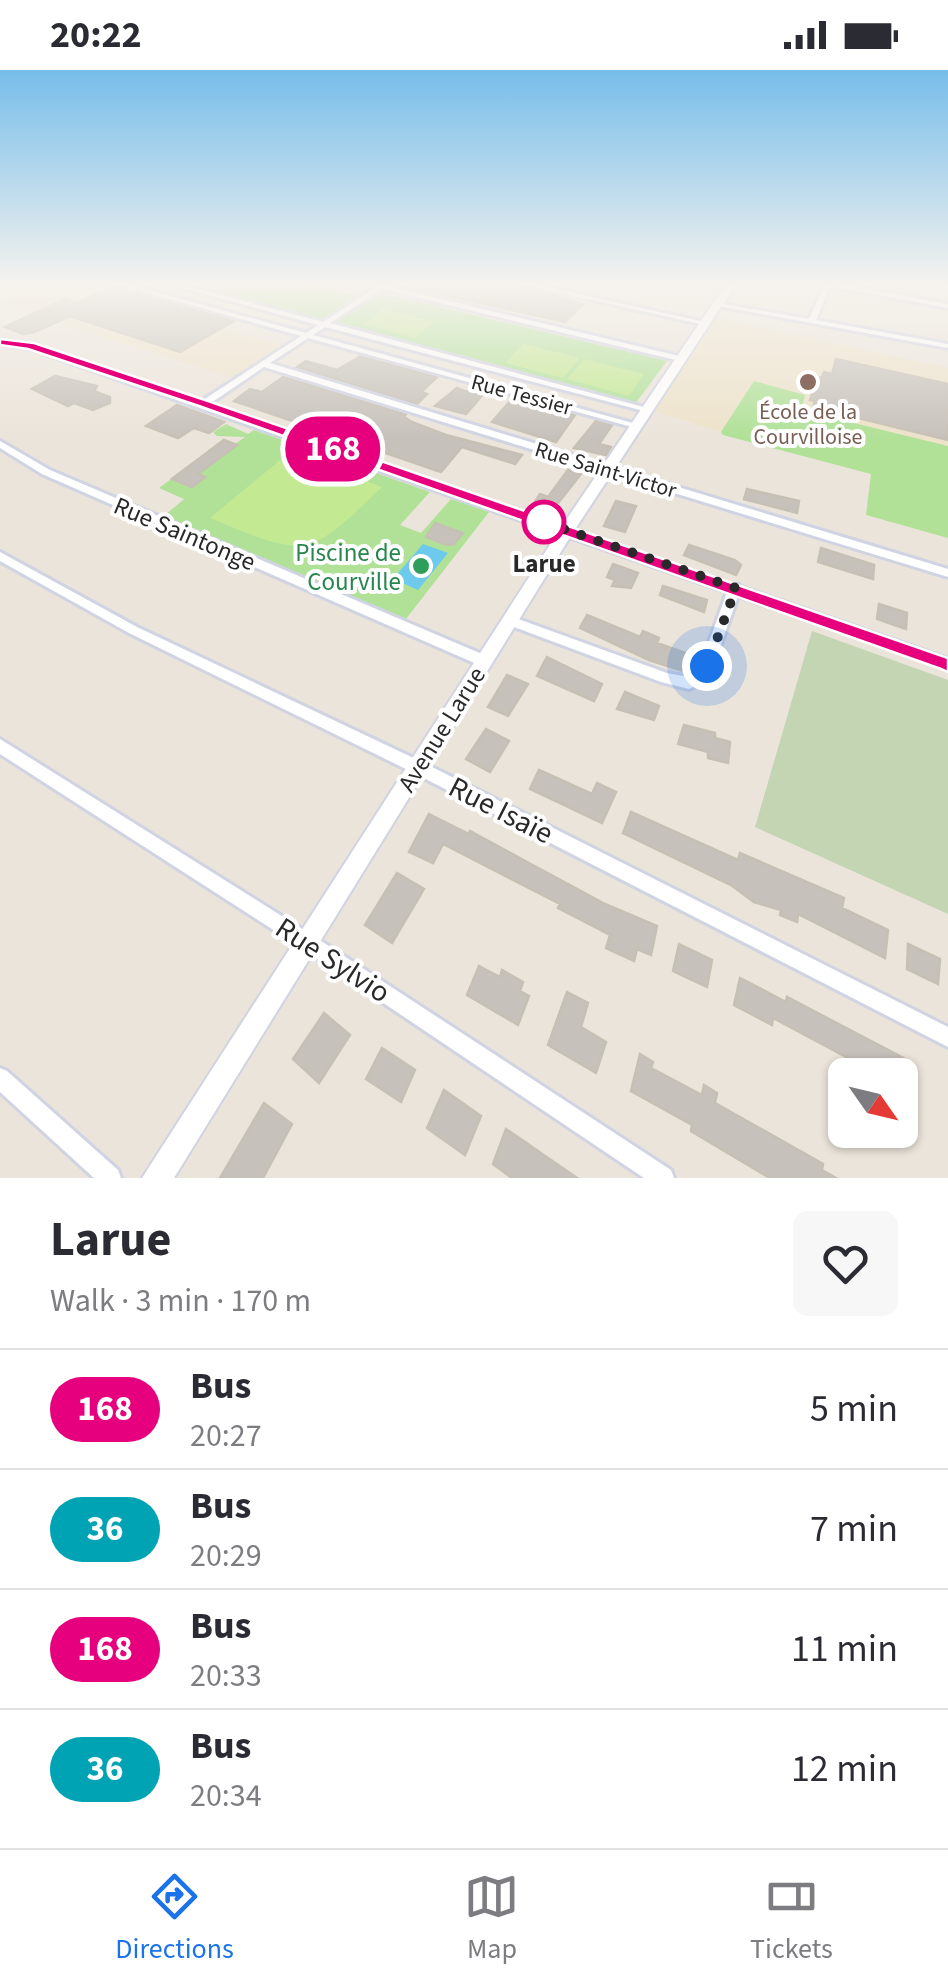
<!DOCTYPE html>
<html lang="en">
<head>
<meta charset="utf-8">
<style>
  body { margin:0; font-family:"Source Sans 3",sans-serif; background:#f7f7f7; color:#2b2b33; height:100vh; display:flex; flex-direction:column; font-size:38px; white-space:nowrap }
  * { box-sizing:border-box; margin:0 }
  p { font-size:32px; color:#7c7c81 }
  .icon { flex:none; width:55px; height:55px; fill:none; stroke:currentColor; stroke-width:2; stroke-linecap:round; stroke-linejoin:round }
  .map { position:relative; height:1108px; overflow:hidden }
  .panel { display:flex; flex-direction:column; background:#fff; flex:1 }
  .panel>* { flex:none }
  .badge { padding:0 20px; border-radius:32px; font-size:35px; line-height:65px }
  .needle { width:65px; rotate:124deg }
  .fabs { position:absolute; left:828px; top:988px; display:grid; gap:20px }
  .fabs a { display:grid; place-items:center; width:90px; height:90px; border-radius:15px; background:#fff; box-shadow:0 2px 8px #0004; font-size:50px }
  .you { position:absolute; width:50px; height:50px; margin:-25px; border:8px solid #fff; border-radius:50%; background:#1a73e8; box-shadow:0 0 0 15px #1a73e833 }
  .map>.badge { position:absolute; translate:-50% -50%; box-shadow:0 0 0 5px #fff }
  .round { display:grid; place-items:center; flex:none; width:105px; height:105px; border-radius:15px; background:#f7f7f7 }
  .summary { display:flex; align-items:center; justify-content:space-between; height:170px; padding:0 50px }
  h1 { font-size:48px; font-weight:700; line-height:75px }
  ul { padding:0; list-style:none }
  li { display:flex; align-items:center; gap:30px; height:120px; padding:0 50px; border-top:2px solid #e1e1e2 }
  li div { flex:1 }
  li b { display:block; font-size:38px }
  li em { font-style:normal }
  li .badge { min-width:110px; font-weight:700; text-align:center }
  .status { display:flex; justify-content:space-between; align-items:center; height:70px; padding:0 50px; background:#fff; direction:ltr }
  .status svg { height:28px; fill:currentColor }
  .dock { display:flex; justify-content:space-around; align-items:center; height:140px; border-top:2px solid #e1e1e2; background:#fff; font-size:28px; color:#7c7c81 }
  .dock a { display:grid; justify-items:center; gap:5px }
  .dock .selected { color:#1a73e8 }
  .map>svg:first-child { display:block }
  .education { fill:#ede2ca }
  .green { fill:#b0e197 }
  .cemetery { fill:#c3d5b2 }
  .pitch { fill:#c4e993 }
  .water { fill:#6ecaec }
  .building { fill:#c6c1ba; stroke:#c6c0b4; stroke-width:2.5 }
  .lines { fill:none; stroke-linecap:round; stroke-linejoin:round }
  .street-casing { stroke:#d0d3e2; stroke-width:6 }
  .secondary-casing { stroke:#d0d3e2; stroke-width:4 }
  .street { fill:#fff; fill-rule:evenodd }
  .secondary { fill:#fff; fill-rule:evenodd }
  .line { fill:#e6007e; stroke:#fff; stroke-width:2.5 }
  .walk { stroke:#292929; stroke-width:10; stroke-dasharray:0 18 }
  .education-dot { fill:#8d6e63; stroke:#fff; stroke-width:4 }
  .stop-dot { fill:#fff; stroke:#e6007e; stroke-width:5 }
  .leisure-dot { fill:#2e9e5b; stroke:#fff; stroke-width:4 }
  .labels { text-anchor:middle; stroke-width:8; stroke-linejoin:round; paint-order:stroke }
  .far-street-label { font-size:22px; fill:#292929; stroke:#fff }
  .far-education-label { font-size:22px; fill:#785e54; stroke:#fff }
  .street-label { font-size:25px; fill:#292929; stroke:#fff }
  .leisure-label { font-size:25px; fill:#27864d; stroke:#fff; text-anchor:end }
  .stop-label { font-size:25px; font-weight:bold; fill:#292929; stroke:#fff }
  .near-street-label { font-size:30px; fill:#292929; stroke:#fff }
</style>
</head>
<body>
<div class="status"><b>20:22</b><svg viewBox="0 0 49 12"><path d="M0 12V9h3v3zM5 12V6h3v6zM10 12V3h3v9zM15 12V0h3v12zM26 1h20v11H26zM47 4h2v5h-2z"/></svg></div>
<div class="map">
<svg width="948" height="1108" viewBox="0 0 948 1108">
  <rect width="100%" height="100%" fill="#ebe4da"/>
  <path class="education" d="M39,214L93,220L284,276L233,308L0,235L12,228L0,225V215L22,222Z
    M711,247L948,298V378L744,327L721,362L647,339Z"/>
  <path class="green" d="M184,214H310L358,226L322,249Z
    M380,223L667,291L635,334L335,253Z
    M754,311L805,325L801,340L948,376V468L866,445L871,404L723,365L721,362Z
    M226,354L248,364L254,360L430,422L400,455L421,463L451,429L489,442L406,549L164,446L184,429L159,418L224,370L235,374L245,367L217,366L213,362Z"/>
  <path class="cemetery" d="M812,561L948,610V844L755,757Z"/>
  <path class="pitch" d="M383,239L434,252L415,268L363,254Z
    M523,274H524L580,288L563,308L505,293Z
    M584,289L644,304L629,326L567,309Z
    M295,384L382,417C307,490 306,488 210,448L285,386Z"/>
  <path class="water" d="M423,474L448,483L418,520L393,509Z"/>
  <path class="building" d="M414,214H517L583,234L565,252L413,218Z
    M113,216L115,218L234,251L180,282L70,246L34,262L23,264L5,257L65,229L77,233Z
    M361,286L437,307L421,322L427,324L417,334L297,297L306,291L337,300Z
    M836,289L948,314V370L813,337L815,331L810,330L818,307L822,308L824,302L832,304Z
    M55,306L97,316L94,321L110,327V333L93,340L74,333L68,336L32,319Z
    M283,307L406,344L404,347L412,352L446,365L522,385L515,394L462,377L441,402L234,331L250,319L262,322Z
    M472,317L485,322L466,344L435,336L457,318L467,322Z
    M511,330L532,333L575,345L556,372L492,352Z
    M177,335L224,352L209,363L194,358L178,368L146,356Z
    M596,351L612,355L599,374L611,377L606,385L574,378Z
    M224,370L237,375L198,404L205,407L192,417L172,409Z
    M568,400L581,404L551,442L532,436L540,424L548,427Z
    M747,419L799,431L797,443L744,429Z
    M616,431L636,436L625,462L604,456Z
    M435,453L448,458L463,463L454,474L447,475L426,467Z
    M689,475L735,490L741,495L736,505L684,485Z
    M821,478L874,495L873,509L818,492Z
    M613,494L638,503L631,518L612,516L615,510L607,507Z
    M663,516L707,530L704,542L660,525Z
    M879,534L907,543L906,559L877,549Z
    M587,545L640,567L643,561L659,568L657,573L691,585L686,602L649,590L580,558Z
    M547,587L602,614L594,631L537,606Z
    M507,605L528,614L508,646L488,637Z
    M625,622L659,636L654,650L617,639Z
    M684,655L715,663V668L730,672L728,693L708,688V682L678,674Z
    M486,659L509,671L490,702L466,689Z
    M539,700L592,724L597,713L616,722L602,753L530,719Z
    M631,742L738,790L740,783L844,828L842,838L888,860L885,888L798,844L797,852L780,845L781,840L754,832L731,815L623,763Z
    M429,744L469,764L470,761L605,834L657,856L651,885L637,879L634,891L606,878L610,865L558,838L560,834L443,774L433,793L409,782Z
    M397,803L424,819L392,873L365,855Z
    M679,874L712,890L707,917L673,901Z
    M908,874L940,889L938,914L907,899Z
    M479,896L500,907L502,900L523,912L520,921L529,926L518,955L467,925Z
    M740,908L786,932L787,927L911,992L908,1025H900V1005H869L845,992L846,987L773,948L772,955L734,935Z
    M567,922L588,933L581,957L606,972L596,1003L548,975Z
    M324,943L350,965L319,1013L293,989Z
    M382,978L415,1000L401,1032L366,1009Z
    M640,984L653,992L651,998L702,1025L704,1015L717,1023L715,1033L823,1094L822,1100L836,1108H770L691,1061L692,1055L631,1021Z
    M444,1020L481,1046L465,1085L427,1058Z
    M264,1033L292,1054L263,1108H220Z
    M506,1059L577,1108H512L493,1094Z"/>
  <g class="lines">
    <g class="street-casing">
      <path id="street" d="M116,214H126L306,263L318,255L169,214H179L323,252L381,214H387V216L683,287V291H680L382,219L330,253L651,339L644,341L325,257L313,265L640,355L635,358L632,357L308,268L270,293L948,499V507L264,297L208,335L732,515H739L741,517L948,589V599L738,526L712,600L705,611L689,619L661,612L506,554L504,551L506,548L510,546L667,603L688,607L695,603L701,594L727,522L28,278L0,274V270L32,274L200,332L301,266Z
        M521,214H533L709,253L705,255Z
        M825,214H838L948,234V238L830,216L816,250L948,274V278L713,235L717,233L809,249Z
        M0,371L50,400L489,587L491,591L489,595L484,596L479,595L42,404L0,378Z
        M0,482L137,557L422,692L948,957V977L412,702L129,563L0,491Z
        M0,669L312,865L671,1100L674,1108H644L300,877L0,684Z
        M0,998L7,1001L118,1100L121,1108H94L0,1022Z"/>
    </g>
    <g class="secondary-casing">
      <path id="secondary" d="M726,214H736L572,464L174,1108H142L562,456Z"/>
    </g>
    <use href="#street" class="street"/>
    <use href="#secondary" class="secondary"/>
  </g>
  <linearGradient id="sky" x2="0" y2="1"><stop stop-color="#77bdea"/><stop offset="0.58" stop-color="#f6f3ee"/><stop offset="1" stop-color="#f6f3ee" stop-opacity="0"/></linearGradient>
  <rect width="948" height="369" fill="url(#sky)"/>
  <path class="line" d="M0,269L34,273L208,331L948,588V602L941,599L199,336L28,279L0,275Z"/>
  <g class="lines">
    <path class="walk" d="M544,452L537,450L736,518L707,596"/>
  </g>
  <circle class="education-dot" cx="808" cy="312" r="10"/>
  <circle class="stop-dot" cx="544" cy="452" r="20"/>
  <circle class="leisure-dot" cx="421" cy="496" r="10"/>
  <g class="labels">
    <g class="far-street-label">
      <text transform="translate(522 324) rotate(15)" y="8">Rue Tessier</text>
      <text transform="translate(606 399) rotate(17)" y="8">Rue Saint-Victor</text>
    </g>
    <g class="far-education-label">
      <text x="808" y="349">École de la<tspan x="808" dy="25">Courvilloise</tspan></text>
    </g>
    <g class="street-label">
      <text transform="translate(185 463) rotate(23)" y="9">Rue Saintonge</text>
      <text transform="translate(441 659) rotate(-58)" y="9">Avenue Larue</text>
    </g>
    <g class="leisure-label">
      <text x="401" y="491">Piscine de<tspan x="401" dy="29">Courville</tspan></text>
    </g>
    <g class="stop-label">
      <text x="544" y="502">Larue</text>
    </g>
    <g class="near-street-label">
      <text transform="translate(501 740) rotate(27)" y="10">Rue Isaïe</text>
      <text transform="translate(333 890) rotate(33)" y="10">Rue Sylvio</text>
    </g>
  </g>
</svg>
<div class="fabs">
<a><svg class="needle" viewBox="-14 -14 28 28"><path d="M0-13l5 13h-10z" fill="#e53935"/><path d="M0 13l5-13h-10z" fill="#7c7c81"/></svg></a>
</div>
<div class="you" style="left:707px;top:596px"></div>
<b class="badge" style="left:333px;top:379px;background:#e6007e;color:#fff">168</b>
</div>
<section class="panel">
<div class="summary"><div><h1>Larue</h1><p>Walk · 3 min · 170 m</p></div><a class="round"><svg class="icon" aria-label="heart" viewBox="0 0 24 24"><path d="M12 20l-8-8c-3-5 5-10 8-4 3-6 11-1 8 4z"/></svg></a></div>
<ul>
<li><span class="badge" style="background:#e6007e;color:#fff">168</span><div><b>Bus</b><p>20:27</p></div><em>5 min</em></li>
<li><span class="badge" style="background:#00a3b4;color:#fff">36</span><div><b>Bus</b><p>20:29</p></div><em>7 min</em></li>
<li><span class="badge" style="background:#e6007e;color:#fff">168</span><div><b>Bus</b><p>20:33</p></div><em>11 min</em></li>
<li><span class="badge" style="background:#00a3b4;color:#fff">36</span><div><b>Bus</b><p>20:34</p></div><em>12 min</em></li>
</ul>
</section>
<nav class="dock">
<a class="selected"><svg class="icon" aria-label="directions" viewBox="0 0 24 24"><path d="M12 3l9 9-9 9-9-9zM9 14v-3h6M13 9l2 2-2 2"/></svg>Directions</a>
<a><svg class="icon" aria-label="map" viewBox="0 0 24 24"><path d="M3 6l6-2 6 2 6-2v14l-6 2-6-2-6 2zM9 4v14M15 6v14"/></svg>Map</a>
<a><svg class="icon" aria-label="tickets" viewBox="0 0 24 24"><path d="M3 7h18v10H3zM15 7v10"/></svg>Tickets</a>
</nav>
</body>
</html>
